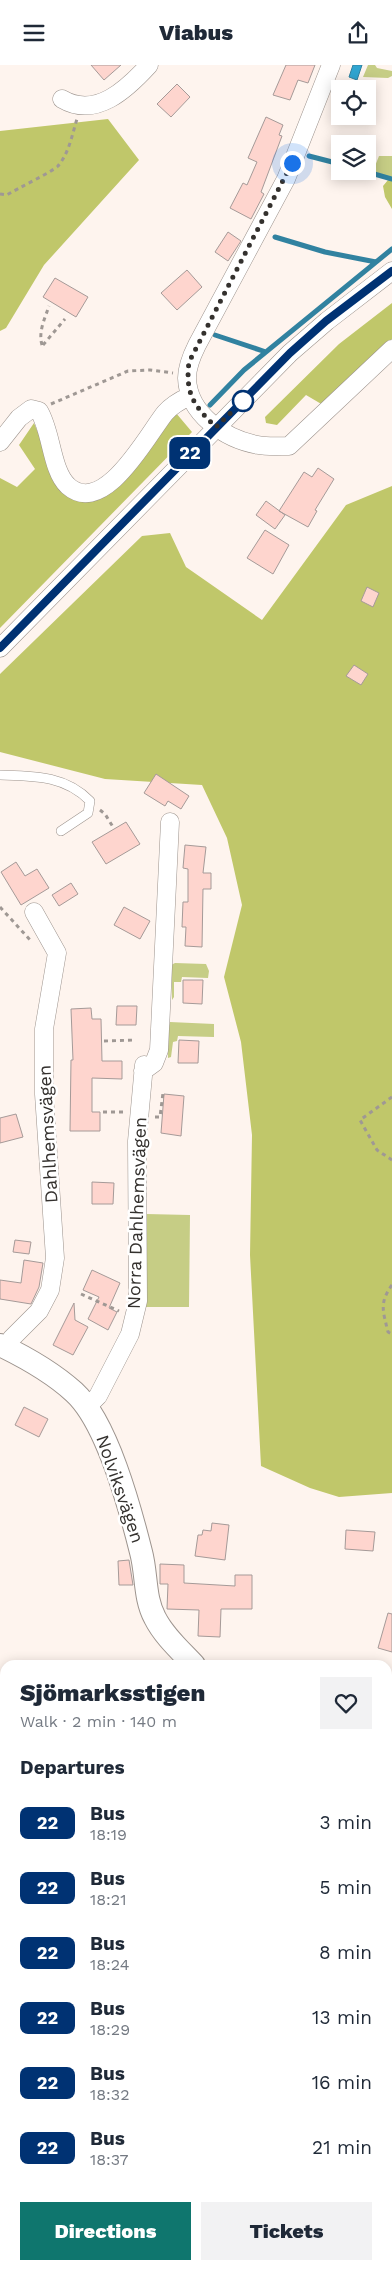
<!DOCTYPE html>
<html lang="en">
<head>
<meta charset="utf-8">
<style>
  body { margin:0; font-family:"Work Sans",sans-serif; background:#f2f2f3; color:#1f2937; height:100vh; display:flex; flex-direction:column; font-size:19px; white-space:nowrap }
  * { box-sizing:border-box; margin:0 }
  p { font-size:16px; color:#747a83 }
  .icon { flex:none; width:28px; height:28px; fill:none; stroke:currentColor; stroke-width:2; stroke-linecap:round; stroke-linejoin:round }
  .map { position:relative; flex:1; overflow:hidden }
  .panel { position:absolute; left:0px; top:1595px; width:392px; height:610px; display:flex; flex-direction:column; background:#fff; border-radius:15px 15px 0 0; box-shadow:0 2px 12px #0003 }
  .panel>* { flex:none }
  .badge { padding:0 10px; border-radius:8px; font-size:18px; line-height:32px }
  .tools { position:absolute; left:331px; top:15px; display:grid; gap:10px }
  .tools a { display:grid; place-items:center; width:45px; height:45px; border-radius:0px; background:#fff; box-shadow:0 2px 12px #0003; font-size:25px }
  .you { position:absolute; width:25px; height:25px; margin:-12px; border:4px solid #fff; border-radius:50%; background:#1a73e8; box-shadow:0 0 0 8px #1a73e833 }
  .map>.badge { position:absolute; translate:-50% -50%; box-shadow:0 0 0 2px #fff }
  h2 { padding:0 20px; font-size:19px; line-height:45px }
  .round { display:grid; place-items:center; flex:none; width:52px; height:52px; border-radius:0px; background:#f2f2f3 }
  .headline { display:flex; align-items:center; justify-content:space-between; height:85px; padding:0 20px }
  h1 { font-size:24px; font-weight:800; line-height:38px }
  .cta { display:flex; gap:10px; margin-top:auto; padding:10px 20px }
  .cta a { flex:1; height:58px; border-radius:0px; background:#0f766e; color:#fff; font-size:20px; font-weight:800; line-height:58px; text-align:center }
  .cta a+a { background:#f2f2f3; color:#1f2937 }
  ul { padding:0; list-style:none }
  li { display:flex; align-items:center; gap:15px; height:65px; padding:0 20px }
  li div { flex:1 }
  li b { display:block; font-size:19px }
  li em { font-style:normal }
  li .badge { min-width:55px; font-weight:700; text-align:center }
  header { display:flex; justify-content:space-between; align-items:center; height:65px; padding:0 20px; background:#fff; font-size:22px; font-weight:800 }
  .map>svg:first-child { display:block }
  .green { fill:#c6cd85 }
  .forest { fill:#c0c76a }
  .water { fill:#30a5d1; stroke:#3182a0 }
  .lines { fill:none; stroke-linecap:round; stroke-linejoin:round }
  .stream { stroke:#3182a0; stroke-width:5 }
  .building { fill:#fed5ce; stroke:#a59a98 }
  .service-casing { stroke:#9c938d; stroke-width:10 }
  .minor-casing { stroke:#9c938d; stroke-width:19 }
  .tertiary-casing { stroke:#9c938d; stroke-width:24 }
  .path { stroke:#9f9894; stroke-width:3; stroke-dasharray:4 4; stroke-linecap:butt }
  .service { stroke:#fff; stroke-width:9 }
  .minor { stroke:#fff; stroke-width:18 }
  .tertiary { stroke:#fff; stroke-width:22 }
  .line-casing { stroke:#fff; stroke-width:11 }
  .line { stroke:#003273; stroke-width:8 }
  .walk { stroke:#34312e; stroke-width:5; stroke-dasharray:0 9 }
  .stop-dot { fill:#fff; stroke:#003273; stroke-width:2.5 }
  .labels { text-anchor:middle; stroke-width:5; stroke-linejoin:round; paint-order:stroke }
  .street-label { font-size:18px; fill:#34312e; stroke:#fff }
</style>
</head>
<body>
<header><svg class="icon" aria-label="menu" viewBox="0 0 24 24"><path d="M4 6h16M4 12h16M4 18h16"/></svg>Viabus<svg class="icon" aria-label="share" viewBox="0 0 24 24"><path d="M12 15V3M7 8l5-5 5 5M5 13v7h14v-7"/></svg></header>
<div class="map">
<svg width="392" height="2205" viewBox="0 0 392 2205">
  <rect width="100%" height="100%" fill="#fef4ee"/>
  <path class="green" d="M368,0H375L377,3L392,6V11L388,13L363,12Z
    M379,91H392V113L373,106Z
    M175,898L206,899L209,906L208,913L182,912L181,917H174V932L172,935L171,900Z
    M170,957L214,959V972L178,971L177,976L173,977L171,992L168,993V964Z
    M146,1149L190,1150L189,1242H145Z"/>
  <path class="forest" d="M108,54L139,95L44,200L6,263L0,266V66Z
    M388,115L392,116V144L385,132L383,121Z
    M392,238V274L323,340L306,330L277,360L266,358L265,352L339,279Z
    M176,348L192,367L0,563V413L17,422L35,404L19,380L34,358L57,414L97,430Z
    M392,421V1428L339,1432L310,1423L261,1401L250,1190L252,1070L241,977L224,912L242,840L227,773L202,720L105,714L0,687V609L142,471L170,468L186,502L262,555L346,440Z"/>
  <path class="water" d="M353,0H362L357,15L349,12Z"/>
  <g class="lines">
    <path class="stream" d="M309,91L340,99
      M364,106L392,114
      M275,172L325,187L376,197
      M215,270L266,287
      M210,340L244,305L392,184
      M0,2093L5,2094
      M283,2200L297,2205"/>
  </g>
  <path class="building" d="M91,0H121L104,15Z
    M286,0H315L308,18L298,15L290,35L273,30Z
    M177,19L190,32L171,52L157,39Z
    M266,52L283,60L279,70L282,71L261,127L264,129L251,154L230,143L243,118L247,120L257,97L248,93Z
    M228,167L241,176L228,196L215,187Z
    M187,205L202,222L177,245L161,228Z
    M55,213L88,232L76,252L43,232Z
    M318,403L334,414L315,445L317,446L308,462L279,446L304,407L312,412Z
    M266,436L285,450L275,464L256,450Z
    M265,465L289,480L273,509L247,493Z
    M367,522L379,528L373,542L361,536Z
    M354,600L368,609L361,620L346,611Z
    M156,709L189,731L181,744L168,736L165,741L144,728Z
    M126,757L140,779L106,799L92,777Z
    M185,780L206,782L203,808H211V824H203L202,882L185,881L186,862H182L183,837H188V804L183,803Z
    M16,797L25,811L37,804L49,823L21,840L1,807Z
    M71,818L78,829L59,841L52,830Z
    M124,842L150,856L140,874L114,860Z
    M183,915H203L202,939L183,938Z
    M117,941H137L136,960H116Z
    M91,943L92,954H101L102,996H122V1014L92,1013V1047H100V1066H70L71,995H73L71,944Z
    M179,975L199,976L198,998H178Z
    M164,1029L184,1031L181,1071L161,1068Z
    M16,1049L23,1072L0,1078V1053Z
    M92,1117L114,1118L113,1139H92Z
    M15,1175L31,1177L29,1189L13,1187Z
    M24,1195L43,1198L39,1222L31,1239L0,1234V1215L21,1218Z
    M92,1205L120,1218L109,1243L117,1247L108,1265L88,1254L99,1232L83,1225Z
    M74,1238L75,1255L88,1262L73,1290L53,1280Z
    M24,1342L48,1354L39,1372L15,1360Z
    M212,1458L229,1460L225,1495L195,1491L198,1470H202L203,1465L211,1466Z
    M346,1465L375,1467L373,1486L345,1484Z
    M129,1495L133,1520H119L118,1496Z
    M160,1499L184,1500V1518L235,1521V1510H252V1544H221L220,1572L198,1571L199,1545L167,1544L168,1519H160Z
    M388,1548L392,1549V1587L378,1583Z"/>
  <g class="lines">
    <g class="service-casing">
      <path id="service" d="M0,710C33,711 65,710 90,736L88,748L61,766"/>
    </g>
    <g class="minor-casing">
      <path id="minor" d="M331,0L286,114L197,280C192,290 187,301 187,313C188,349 225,374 258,380C268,382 279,381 289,381L392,284
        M62,34C96,54 127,24 149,0
        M0,377L19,353L31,344L39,346C52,367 51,405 68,421C104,453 148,369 165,348C172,340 181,335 190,331
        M0,583L290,288L327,256L392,206
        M143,1006L154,998L159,985L170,757
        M6,1283L12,1273L39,1246L50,1225L55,1193L44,1029V964L57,888L34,847
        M87,1342L98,1331L130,1269L138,1236L137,1076L144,1000"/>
    </g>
    <g class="tertiary-casing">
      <path id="tertiary" d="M0,1280C25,1292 53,1308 74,1327C107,1357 130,1443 141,1487C147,1509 144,1533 155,1553C164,1571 181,1586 194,1600
        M388,1806L392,1810"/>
    </g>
    <path class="path" d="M0,129L7,130C18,123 52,107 58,101C69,88 72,70 77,54
      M42,280C38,267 45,253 49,241
      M43,280L65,254
      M51,339L128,306L150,305L173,308
      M100,745L105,749L113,762
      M0,842L31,876
      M104,976L136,975
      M392,1032L360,1055L377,1085L392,1095
      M103,1047H125
      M155,1052H160L163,1028
      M392,1220C379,1238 383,1246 388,1267L392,1269
      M81,1229L119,1246
      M270,2205L271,2203L277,2205"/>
    <use href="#service" class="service"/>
    <use href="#minor" class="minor"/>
    <use href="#tertiary" class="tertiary"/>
  </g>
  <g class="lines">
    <g class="line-casing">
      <path id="line" d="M0,583L290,288L326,256L392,206"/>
    </g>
    <use href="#line" class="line"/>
    <path class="walk" d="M243,336L216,362C194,341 185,329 189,297L292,98"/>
  </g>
  <circle class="stop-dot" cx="243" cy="336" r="10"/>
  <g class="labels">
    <g class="street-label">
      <text transform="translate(48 1069) rotate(-93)" y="6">Dahlhemsvägen</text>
      <text transform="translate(137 1148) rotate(-88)" y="6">Norra Dahlhemsvägen</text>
      <text transform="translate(120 1424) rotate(71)" y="6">Nolviksvägen</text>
    </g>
  </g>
</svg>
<div class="tools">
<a><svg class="icon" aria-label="locate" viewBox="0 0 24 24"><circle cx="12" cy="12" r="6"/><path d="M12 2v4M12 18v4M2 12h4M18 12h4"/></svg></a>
<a><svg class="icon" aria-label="layers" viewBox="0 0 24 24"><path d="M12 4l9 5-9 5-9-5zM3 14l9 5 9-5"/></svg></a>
</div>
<div class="you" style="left:292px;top:98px"></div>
<b class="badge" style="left:190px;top:388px;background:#003273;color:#fff">22</b>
<section class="panel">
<div class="headline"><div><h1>Sjömarksstigen</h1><p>Walk · 2 min · 140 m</p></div><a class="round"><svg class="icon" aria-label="heart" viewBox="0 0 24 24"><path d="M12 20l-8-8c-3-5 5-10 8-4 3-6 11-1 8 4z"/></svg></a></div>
<h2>Departures</h2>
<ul>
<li><span class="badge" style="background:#003273;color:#fff">22</span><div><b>Bus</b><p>18:19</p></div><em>3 min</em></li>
<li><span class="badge" style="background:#003273;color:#fff">22</span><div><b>Bus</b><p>18:21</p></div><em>5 min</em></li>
<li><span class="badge" style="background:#003273;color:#fff">22</span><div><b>Bus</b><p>18:24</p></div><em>8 min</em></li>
<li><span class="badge" style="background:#003273;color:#fff">22</span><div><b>Bus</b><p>18:29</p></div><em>13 min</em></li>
<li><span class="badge" style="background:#003273;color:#fff">22</span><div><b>Bus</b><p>18:32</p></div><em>16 min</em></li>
<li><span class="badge" style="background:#003273;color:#fff">22</span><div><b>Bus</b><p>18:37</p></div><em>21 min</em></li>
</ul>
<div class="cta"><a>Directions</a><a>Tickets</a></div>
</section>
</div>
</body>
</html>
